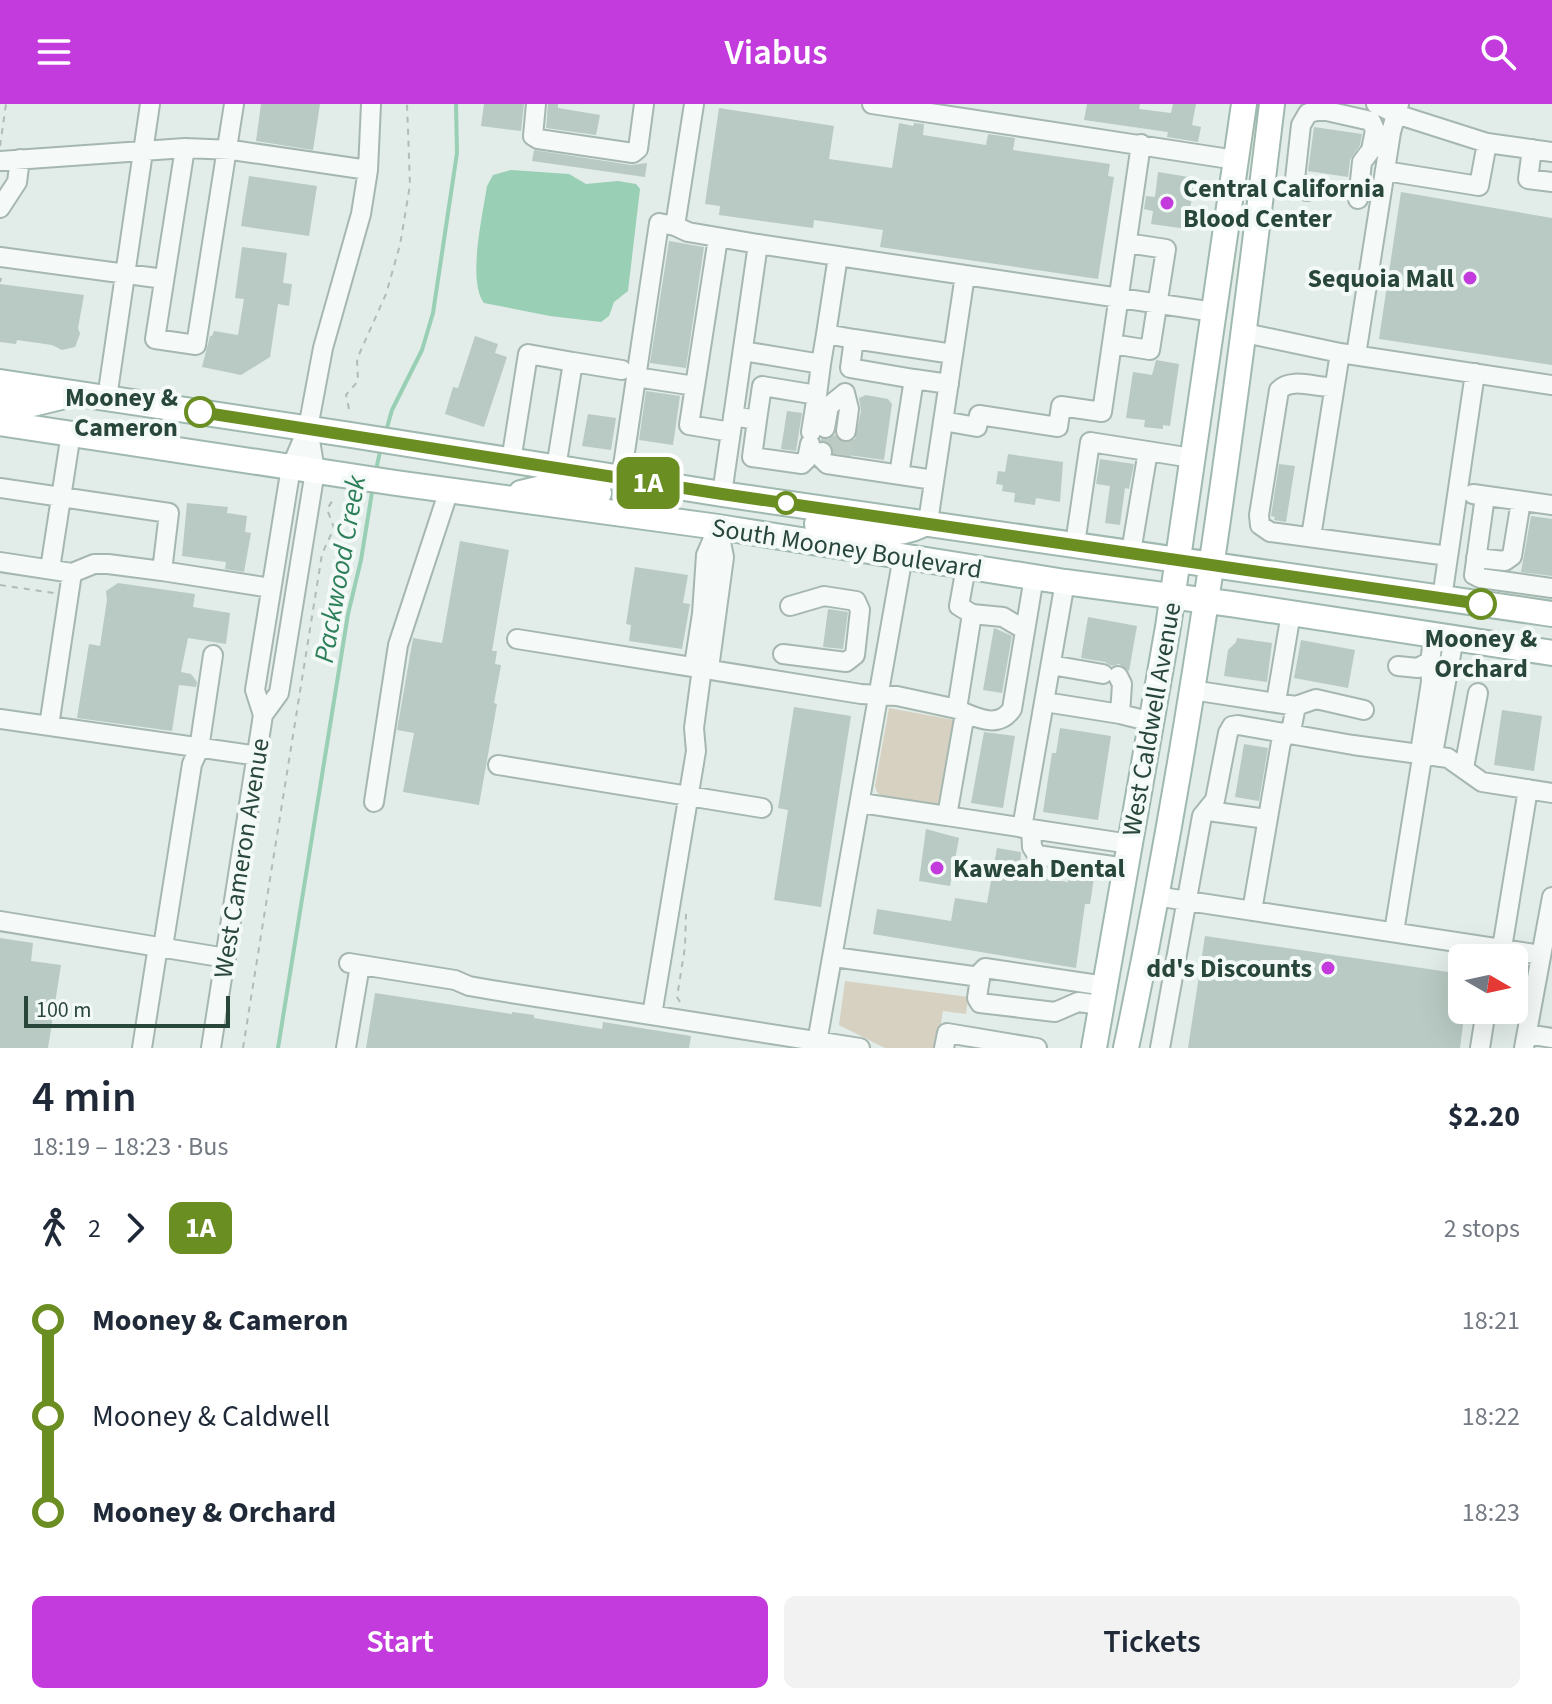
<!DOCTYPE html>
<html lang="en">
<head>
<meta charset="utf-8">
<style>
  body { margin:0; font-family:"Source Sans 3",sans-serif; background:#f2f2f3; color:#1f2937; height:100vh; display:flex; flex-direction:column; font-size:30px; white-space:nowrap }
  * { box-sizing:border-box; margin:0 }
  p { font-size:26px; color:#747a83 }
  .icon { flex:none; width:44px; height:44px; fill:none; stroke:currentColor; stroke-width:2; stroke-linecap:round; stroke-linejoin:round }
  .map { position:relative; height:944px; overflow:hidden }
  .side { display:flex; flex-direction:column; background:#fff; flex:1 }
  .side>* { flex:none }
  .badge { padding:0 16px; border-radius:12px; font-size:28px; line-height:52px }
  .needle { width:52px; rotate:99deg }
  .controls { position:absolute; left:1448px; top:840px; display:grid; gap:16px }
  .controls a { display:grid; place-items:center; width:80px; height:80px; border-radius:12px; background:#fff; box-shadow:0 8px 32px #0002; font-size:40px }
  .scale { position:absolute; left:24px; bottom:20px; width:206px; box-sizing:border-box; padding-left:8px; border:4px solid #28463a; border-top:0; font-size:22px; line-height:28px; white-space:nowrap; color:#28463a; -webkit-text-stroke:6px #f2f9f6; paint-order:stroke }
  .map>.badge { position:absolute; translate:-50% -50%; box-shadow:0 0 0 4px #fff }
  .legs { display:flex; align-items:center; gap:12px; height:88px; padding:0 32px; font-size:26px }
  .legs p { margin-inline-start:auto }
  .overview { display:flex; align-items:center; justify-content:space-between; height:136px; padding:0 32px }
  h1 { font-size:44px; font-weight:600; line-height:60px }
  .cta { display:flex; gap:16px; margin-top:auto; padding:16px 32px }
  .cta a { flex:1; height:92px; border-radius:12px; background:#c33add; color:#fff; font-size:32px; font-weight:600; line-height:92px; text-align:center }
  .cta a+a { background:#f2f2f3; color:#1f2937 }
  ul { padding:0 32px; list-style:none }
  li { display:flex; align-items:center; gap:28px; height:96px; font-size:30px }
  li i { display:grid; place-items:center; width:12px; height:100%; margin:0 10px; background:currentColor }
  li i::after { content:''; width:20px; height:20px; margin:-10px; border:6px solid; border-radius:50%; background:#fff }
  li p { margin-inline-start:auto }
  li:first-child i { background:linear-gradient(#0000 50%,currentColor 0) }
  li:last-child i { background:linear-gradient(currentColor 50%,#0000 0) }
  header { display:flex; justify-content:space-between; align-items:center; height:104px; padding:0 32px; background:#c33add; color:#fff; font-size:36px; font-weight:600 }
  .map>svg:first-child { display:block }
  .green { fill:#d7d1c2 }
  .water { fill:#99cfb4 }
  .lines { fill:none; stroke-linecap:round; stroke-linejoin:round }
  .stream { stroke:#99cfb4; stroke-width:4 }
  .building { fill:#b8cac3 }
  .minor-tunnel { stroke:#bdcbc5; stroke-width:18; stroke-dasharray:18 9; stroke-linecap:butt }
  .minor-casing { stroke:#a6b7b0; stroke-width:22 }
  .major-casing { stroke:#a0b9ae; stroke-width:28 }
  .path { stroke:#afbcb7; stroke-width:2; stroke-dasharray:6 6; stroke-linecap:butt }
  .minor { stroke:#f5f9f8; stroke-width:18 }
  .major { stroke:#fff; stroke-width:24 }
  .line-1-casing { stroke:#fff; stroke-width:18 }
  .line-1 { stroke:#6b8e23; stroke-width:12 }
  .poi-dot { fill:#c33add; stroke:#f2f9f6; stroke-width:3 }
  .stop-1-dot { fill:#fff; stroke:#6b8e23; stroke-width:4 }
  .labels { text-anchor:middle; stroke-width:8; stroke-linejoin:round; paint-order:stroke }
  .poi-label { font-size:26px; font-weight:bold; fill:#28463a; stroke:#f2f9f6; text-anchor:start }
  .stop-label { font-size:26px; font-weight:bold; fill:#28463a; stroke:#f2f9f6; text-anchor:end }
  .street-label { font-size:26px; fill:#28463a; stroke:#f2f9f6 }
  .water-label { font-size:28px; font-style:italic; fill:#2d7f59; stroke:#f2f9f6 }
</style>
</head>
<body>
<header><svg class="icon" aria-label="menu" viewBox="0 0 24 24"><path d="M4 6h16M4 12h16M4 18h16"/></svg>Viabus<svg class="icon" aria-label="search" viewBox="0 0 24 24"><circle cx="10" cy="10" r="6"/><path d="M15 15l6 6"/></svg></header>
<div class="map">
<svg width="1552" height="944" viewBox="0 0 1552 944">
  <rect width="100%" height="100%" fill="#e2ece8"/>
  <path class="green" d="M889,604L954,616L939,702L883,693L877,688L875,682Z
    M845,877L968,893L966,910L943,907L937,944H885L839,921Z"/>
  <path class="water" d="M511,66L569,70L586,80L618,77L636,80L640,85L628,187L614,198L609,212L601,218L550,212L484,199C467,177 483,110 487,82L493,71Z"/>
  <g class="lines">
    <path class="stream" d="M386,327L392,306L422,246L433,209L457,49L456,0
      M376,366L381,343
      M278,944L348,510L361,456L373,382"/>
  </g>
  <path class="building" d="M261,0H320L313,46L256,37Z
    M484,0H524L521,27L481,22Z
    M548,0H558V4L600,11L596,31L546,24Z
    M1087,0H1140L1139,5L1171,9L1173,0H1196L1192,21L1201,23L1198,38L1167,33L1168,28L1084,16Z
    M719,4L834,22L829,55L892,64L899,19L913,22L914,19L924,20L923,31L986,41L988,30L1015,34L1013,46L1110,60L1108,72L1114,73L1098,175L880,143L883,126L814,116L813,124L719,111L720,102L705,100Z
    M1314,23L1362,30L1360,41L1350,56L1348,73L1308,67Z
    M534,46L631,61L647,59L645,73L532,57Z
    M1158,68L1195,74L1187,125L1151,120L1153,107L1144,105L1146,92L1155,93Z
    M249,72L317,82L309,132L241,122Z
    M1401,88L1552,114V261L1379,235Z
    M669,137L704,143L686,264L650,259Z
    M242,143L287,149L283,179L292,180L289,202L278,200L270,253L241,271L202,263L210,232H212L214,227L238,231L244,195L235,194Z
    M0,180L84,191L78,224L80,230L75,243L62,246L52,241L17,236L16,240L0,238Z
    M475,232L498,240L495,249L507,253L484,323L445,310L453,283L458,284Z
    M1156,256L1179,260L1170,322L1163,321V325L1144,323L1145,316L1126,314L1133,268L1152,271Z
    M646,287L680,292L673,341L639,336Z
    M866,291L888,295L892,300L884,356L834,349L830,339L821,335H828L835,331L844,339L855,335L861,307L859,294Z
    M787,307L802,309L796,347L781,345Z
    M588,310L616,314L611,346L582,342Z
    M1008,350L1063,358L1060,398L1036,394L1035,401L1014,398L1015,389L1002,387L1003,381L996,380L998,367L1005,368Z
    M1100,355L1134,360L1129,385L1125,384L1120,421L1105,419L1110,382L1096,380Z
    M1279,360L1295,362L1286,418L1274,416L1275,413L1271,412Z
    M187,399L228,403L227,409L247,412L245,428L251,429L244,468L225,465L226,458L182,452Z
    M1531,412L1552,415V472L1521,468Z
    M460,437L509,446L492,547H497L495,560L501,561L494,599L497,600L479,701L403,688L414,629L397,626L413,534L442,539Z
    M635,463L688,471L683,499L690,500L682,545L629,537L631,521L626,520Z
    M118,479L195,490L193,503L230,509L226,540L188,534L181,568L191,570L197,578L196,583L179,581L172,627L77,614L89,540L100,542L107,496L106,487Z
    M828,505L848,508L843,545L823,543Z
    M1088,513L1137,522L1129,567L1119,560L1112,562L1105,558L1081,554Z
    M994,524L1012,532L1002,589L983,586Z
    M1237,534L1272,539L1267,578L1224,572L1228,546L1236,538Z
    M1301,536L1355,546L1348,584L1294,574Z
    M794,603L851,612L821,803L774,796L788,706L778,704Z
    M1502,606L1542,612L1534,667L1494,661Z
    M1060,624L1111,632L1098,716L1043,708L1052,649H1056Z
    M984,628L1015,632L1003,704L971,699Z
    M1244,640L1268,644L1259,697L1235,693Z
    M926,725L959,734L950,782L919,777Z
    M997,744L1021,748L1020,771L1068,778L1070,771L1094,774L1090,800H1085L1076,864L873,830L877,805L951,817L955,794L987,799Z
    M1205,832L1462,870V906H1465L1460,944H1188Z
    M0,834L33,839L31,857L61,861L48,944H0Z
    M375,889L512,910V908L534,911V914L602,925L603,918L691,932L689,944H366Z"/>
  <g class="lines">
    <path class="minor-tunnel" d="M828,349L832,325
      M842,351L846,327"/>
    <g class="minor-casing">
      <path id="minor" d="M536,0L533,32L538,35L633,49L638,45L644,0
        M872,0L1236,56
        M1376,0L1396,10L1487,39L1552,48
        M185,44L155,235L196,241L234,0
        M1532,45L1528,75L1552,78
        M0,57L185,44L232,46L368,66
        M1385,67L1479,82L1487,39
        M1307,87L1295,75L1301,21L1308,9L1322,6L1371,17L1375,26L1371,46L1362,58L1358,95
        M0,104L17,78L20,55
        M675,122L694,0
        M0,153L164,175
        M1245,229L1340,249L1552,281
        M826,230L838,152
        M1112,240L1150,246L1166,145L1127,139
        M743,247L821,260L826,230L854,235
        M1356,251L1391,28L1399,0
        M573,258L622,266
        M636,273L695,282L689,321L731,328
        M914,275L850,264L854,235L953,250
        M695,282L718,134
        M1334,283C1316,284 1292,273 1279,286L1259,411L1260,421L1270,428L1448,452
        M845,289L849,305L846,327
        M107,294L150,0
        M733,312L757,316L762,282L817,291L821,260
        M757,316L752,353L802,360L807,355L810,340
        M943,317L977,323L979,311L1058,323L1061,302L1102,308L1141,40
        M825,324L829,302L845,289
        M811,328L817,291
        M822,348L821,354L827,360L934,376
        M511,357L528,250L573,258L556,364
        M899,371L914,275L949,280
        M621,375L659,119L675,122L688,128L758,140
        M0,384L169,409L162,467L108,460H94L72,469L0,458
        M722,390L758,140L965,171
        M1473,390L1552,401
        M1485,392L1474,471L1480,474L1552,484
        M928,418L965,171L1214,208
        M1311,433L1340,249
        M1075,440L1090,338L1192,354
        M1131,448L1148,347
        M1476,454L1505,457L1512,452L1521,397
        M50,465L71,329
        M162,467L271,484
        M1442,494L1475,269
        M972,510L1003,513L1025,526
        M1434,531L1430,557L1431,578L1421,642L1425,651L1434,644L1454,534
        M517,535L861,590L897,592L957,605L965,609L947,712L861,699
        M783,550L846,558L855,551L860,506L856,497L824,492L790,502
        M1051,561L1103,570
        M1398,562L1418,564L1430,557
        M702,565L695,555L702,510L706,451L718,423
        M1118,572L1122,580L1120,610
        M1192,586L1296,602L1316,595L1364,606
        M1045,598L1120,610L1152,618
        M1276,598L1291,509
        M957,605L972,510L959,502L966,463
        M965,609C982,616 1000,623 1012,605L1034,473
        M263,611L279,589L315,367L308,324
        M0,615L258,652
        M49,622L72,469
        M498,661L762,704
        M1464,664L1478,589
        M374,698L398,541L449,386
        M1208,707L1267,715
        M947,712L1130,740
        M1022,724L1065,478
        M1031,725L1032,743L1037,751L1126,764
        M1155,792L1541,851
        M1252,807L1281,638L1292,622L1296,602
        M0,817L226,854
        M1394,828L1421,660L1425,651
        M163,843L192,660L199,645L213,551
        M1502,844L1528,685
        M834,853L980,873
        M349,859L455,876L469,882L492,886L860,944
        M1101,901L1078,898L1055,908L980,899L977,894L981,868L985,864L1105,882
        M652,911L696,647L694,624L700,579L702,565L710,557L724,453L718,423
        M1527,930L1552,934
        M142,944L158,842
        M211,944L263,611L255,586L291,363L308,324L323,244L361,110L368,66L371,0
        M346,944L360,861
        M816,944L903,452
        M944,944L947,929L1037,944
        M1160,944L1202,712L1215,696L1228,629L1232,622L1238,621L1353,641L1448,654L1482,678L1552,689
        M1480,944L1486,906
        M1524,944L1552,793"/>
    </g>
    <g class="major-casing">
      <path id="major" d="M0,278L351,331L722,390L1552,510
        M0,301L24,302L61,293
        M0,319L396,379L718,423L1065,478L1231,500L1552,549
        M521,389L551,382L599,389
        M817,420C852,425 889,437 922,421
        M1094,944L1168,523L1244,0
        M1126,944C1192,632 1234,316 1272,0"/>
    </g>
    <path class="path" d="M0,42L6,0
      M0,178L1,174
      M349,305L346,291L358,277L357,255L386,190L400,141L410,81L407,0
      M0,481L54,489
      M680,898L677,893L685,843L686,810
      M243,944L322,450L334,424L327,405L335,393"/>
    <use href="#minor" class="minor"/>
    <use href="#major" class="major"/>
  </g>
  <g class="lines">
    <g class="line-1-casing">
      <path id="line-1" d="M200,308L722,390L1481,500"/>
    </g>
    <use href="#line-1" class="line-1"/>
  </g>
  <g class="poi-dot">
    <circle cx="1167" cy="99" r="8"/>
    <circle cx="1470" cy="174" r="8"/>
    <circle cx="937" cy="764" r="8"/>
    <circle cx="1328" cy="864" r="8"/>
  </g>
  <g class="stop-1-dot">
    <circle cx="200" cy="308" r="14"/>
    <circle cx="786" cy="399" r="10"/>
    <circle cx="1481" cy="500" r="14"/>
  </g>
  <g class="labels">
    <g class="poi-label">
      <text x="1183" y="93">Central California<tspan x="1183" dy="30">Blood Center</tspan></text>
      <text x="1454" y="183" text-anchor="end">Sequoia Mall</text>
      <text x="953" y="773">Kaweah Dental</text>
      <text x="1312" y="873" text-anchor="end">dd's Discounts</text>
    </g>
    <g class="stop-label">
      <text x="178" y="302">Mooney &amp;<tspan x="178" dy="30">Cameron</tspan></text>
      <text x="1481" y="543" text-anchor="middle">Mooney &amp;<tspan x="1481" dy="30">Orchard</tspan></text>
    </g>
    <g class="street-label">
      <text transform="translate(847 444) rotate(9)" y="9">South Mooney Boulevard</text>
      <text transform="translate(1151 615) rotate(-80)" y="9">West Caldwell Avenue</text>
      <text transform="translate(241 754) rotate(-81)" y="9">West Cameron Avenue</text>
    </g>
    <g class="water-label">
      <text transform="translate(339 465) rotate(-80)" y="10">Packwood Creek</text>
    </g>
  </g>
</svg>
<div class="controls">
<a><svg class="needle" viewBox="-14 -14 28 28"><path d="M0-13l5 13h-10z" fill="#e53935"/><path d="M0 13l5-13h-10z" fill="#747a83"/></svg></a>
</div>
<div class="scale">100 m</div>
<b class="badge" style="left:648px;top:379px;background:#6b8e23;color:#fff">1A</b>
</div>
<section class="side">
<div class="overview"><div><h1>4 min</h1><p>18:19 – 18:23 · Bus</p></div><b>$2.20</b></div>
<div class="legs"><svg class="icon" aria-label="walk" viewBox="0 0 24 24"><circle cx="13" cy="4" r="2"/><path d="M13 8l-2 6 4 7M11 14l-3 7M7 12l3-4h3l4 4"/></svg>2<svg class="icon" aria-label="forward" viewBox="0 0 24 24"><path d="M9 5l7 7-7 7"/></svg><b class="badge" style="background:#6b8e23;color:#fff">1A</b><p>2 stops</p></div>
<ul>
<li><i style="color:#6b8e23"></i><b>Mooney &amp; Cameron</b><p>18:21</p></li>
<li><i style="color:#6b8e23"></i><span>Mooney &amp; Caldwell</span><p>18:22</p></li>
<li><i style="color:#6b8e23"></i><b>Mooney &amp; Orchard</b><p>18:23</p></li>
</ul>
<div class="cta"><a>Start</a><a>Tickets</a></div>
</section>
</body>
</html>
